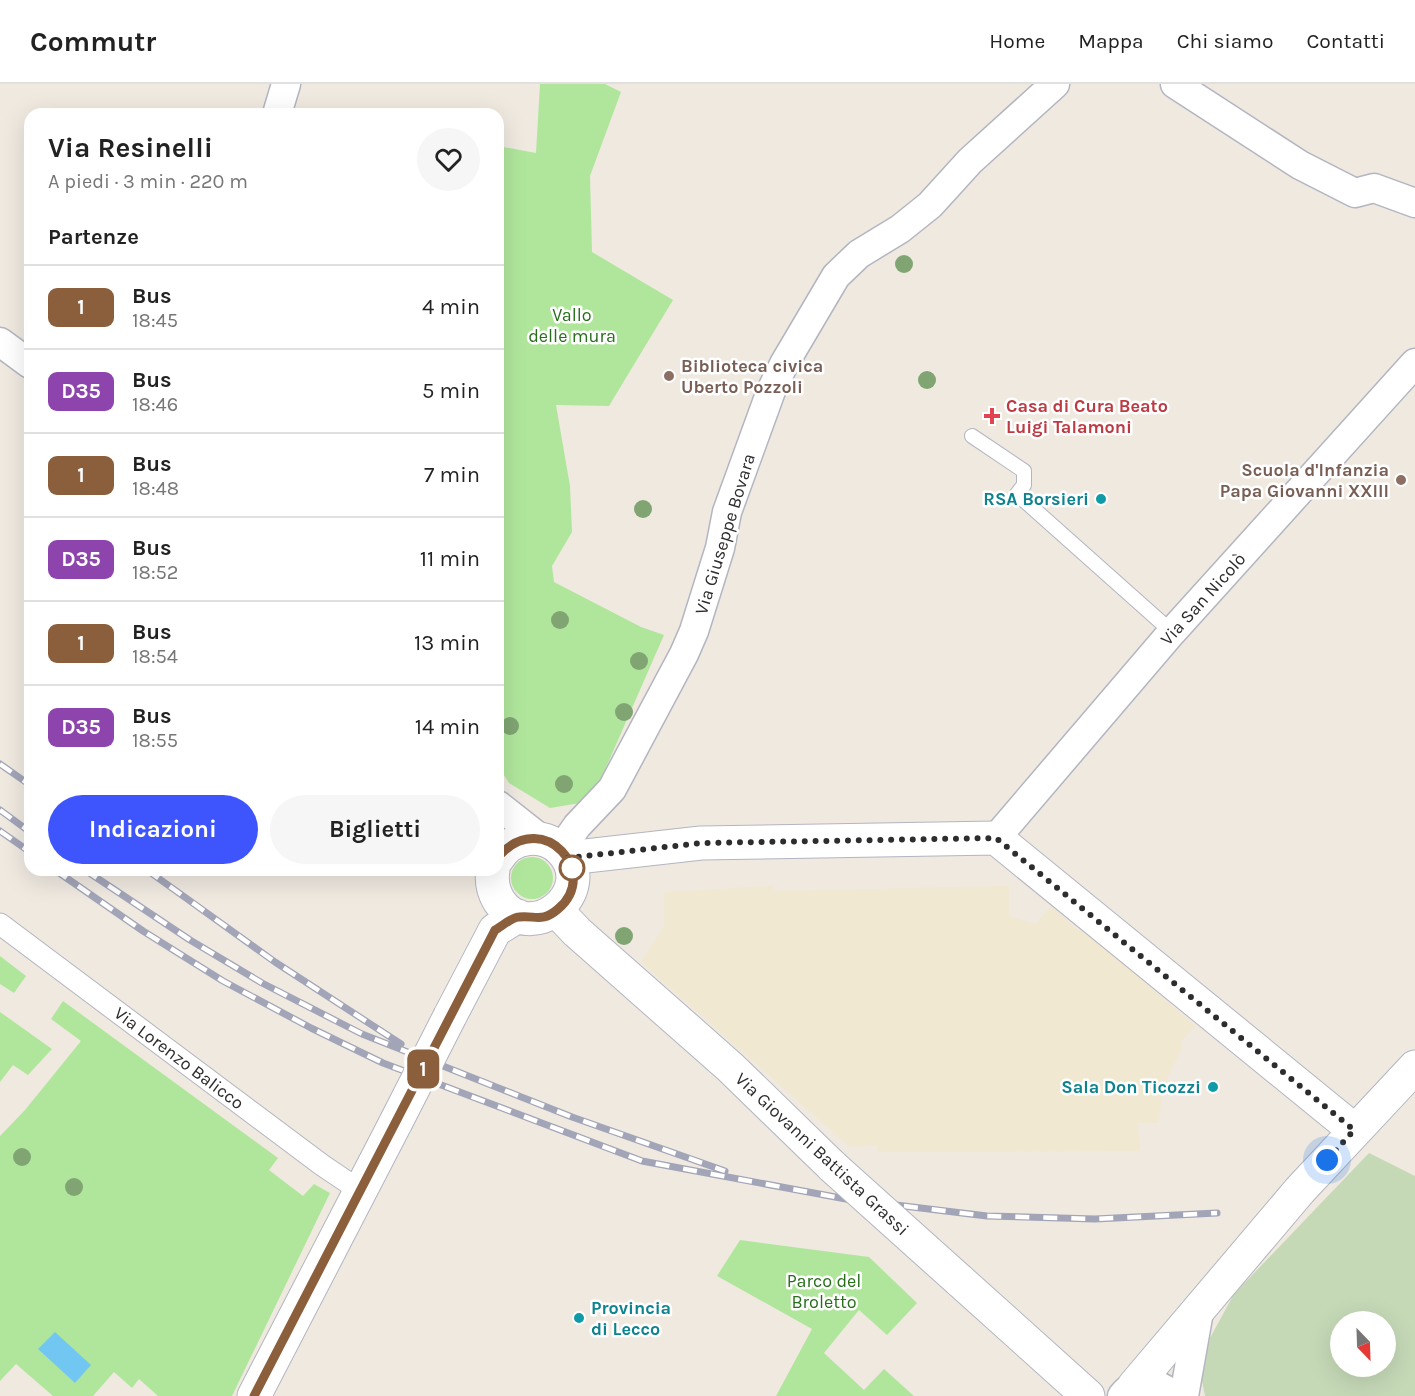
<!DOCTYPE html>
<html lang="it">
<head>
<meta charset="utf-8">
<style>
  body { margin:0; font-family:Karla,sans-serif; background:#f6f6f6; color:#222; height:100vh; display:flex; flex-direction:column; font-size:22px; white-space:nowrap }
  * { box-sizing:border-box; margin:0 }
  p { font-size:20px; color:#767676 }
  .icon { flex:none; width:33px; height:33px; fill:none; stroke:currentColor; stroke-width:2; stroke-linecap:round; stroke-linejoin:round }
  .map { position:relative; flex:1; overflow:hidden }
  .side { position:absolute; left:24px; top:24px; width:480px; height:768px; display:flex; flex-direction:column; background:#fff; border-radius:18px; box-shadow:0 6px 24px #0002 }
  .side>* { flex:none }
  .badge { padding:0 12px; border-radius:9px; font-size:21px; line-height:39px }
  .needle { width:39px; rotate:157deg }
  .fabs { position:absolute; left:1330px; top:1227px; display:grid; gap:12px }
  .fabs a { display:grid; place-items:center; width:66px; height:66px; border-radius:50%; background:#fff; box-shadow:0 6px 24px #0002; font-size:30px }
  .you { position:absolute; width:30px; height:30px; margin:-15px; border:4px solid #fff; border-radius:50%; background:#1a73e8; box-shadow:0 0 0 9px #1a73e833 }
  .map>.badge { position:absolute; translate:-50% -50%; box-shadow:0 0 0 3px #fff }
  h2 { padding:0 24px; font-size:22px; line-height:54px }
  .round { display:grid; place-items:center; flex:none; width:63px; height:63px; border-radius:32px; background:#f6f6f6 }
  .head { display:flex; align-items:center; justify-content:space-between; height:102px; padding:0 24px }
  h1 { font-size:28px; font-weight:700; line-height:45px }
  .button { display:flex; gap:12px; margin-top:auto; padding:12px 24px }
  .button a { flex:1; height:69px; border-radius:36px; background:#3e55fe; color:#fff; font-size:24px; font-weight:700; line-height:69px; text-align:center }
  .button a+a { background:#f6f6f6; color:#222 }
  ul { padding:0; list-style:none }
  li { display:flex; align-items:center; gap:18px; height:84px; padding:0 24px; border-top:2px solid #e0e0e0 }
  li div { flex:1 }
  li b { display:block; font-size:22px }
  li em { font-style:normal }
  li .badge { min-width:66px; font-weight:700; text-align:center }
  header { display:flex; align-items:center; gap:36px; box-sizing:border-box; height:84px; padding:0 30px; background:#fff; border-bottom:2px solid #e0e0e0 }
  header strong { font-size:28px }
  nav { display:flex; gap:33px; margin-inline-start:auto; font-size:21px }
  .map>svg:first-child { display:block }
  .education { fill:#f0e8d0 }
  .green { fill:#b0e69c }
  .cemetery { fill:#c5d9b7; fill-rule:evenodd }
  .water { fill:#72c7f2 }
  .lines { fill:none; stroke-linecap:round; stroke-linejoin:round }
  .service-casing { stroke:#b3b5c1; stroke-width:16 }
  .pedestrian-casing { stroke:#b3b5c1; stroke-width:23 }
  .minor-casing { stroke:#b3b5c1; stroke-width:31 }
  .tertiary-casing { stroke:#b3b5c1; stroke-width:35 }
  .service { stroke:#fff; stroke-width:14 }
  .pedestrian { stroke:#fff; stroke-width:21 }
  .minor { stroke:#fff; stroke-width:28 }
  .tertiary { stroke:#fff; stroke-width:33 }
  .rail-casing { stroke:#a2a4b8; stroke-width:7 }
  .rail { stroke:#fff; stroke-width:4.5; stroke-dasharray:14; stroke-linecap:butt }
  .tertiary-bridge-casing { stroke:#b3b5c1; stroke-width:35; stroke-linecap:butt }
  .tertiary-bridge { stroke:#fff; stroke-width:33 }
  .tree { fill:#80a573 }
  .line-casing { stroke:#fff; stroke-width:14 }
  .line { stroke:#8b5e3c; stroke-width:9 }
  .walk { stroke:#2d2d2d; stroke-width:6; stroke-dasharray:0 10.8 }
  .education-dot { fill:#8d6e63; stroke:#fff; stroke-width:2 }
  .health-dot { fill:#e0444e; stroke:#fff; stroke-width:2 }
  .culture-dot { fill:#0f9aa8; stroke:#fff; stroke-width:2 }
  .stop-dot { fill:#fff; stroke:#8b5e3c; stroke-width:3 }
  .labels { text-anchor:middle; stroke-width:5; stroke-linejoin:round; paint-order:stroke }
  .park-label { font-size:18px; fill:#266e1a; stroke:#fff }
  .education-label { font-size:18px; font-weight:bold; fill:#785e54; stroke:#fff; text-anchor:start }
  .health-label { font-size:18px; font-weight:bold; fill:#be3a42; stroke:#fff; text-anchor:start }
  .culture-label { font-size:18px; font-weight:bold; fill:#0d838f; stroke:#fff; text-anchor:end }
  .street-label { font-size:18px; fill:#2d2d2d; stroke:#fff }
</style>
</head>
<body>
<header>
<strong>Commutr</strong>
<nav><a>Home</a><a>Mappa</a><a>Chi siamo</a><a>Contatti</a></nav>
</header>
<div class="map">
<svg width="1415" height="1312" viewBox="0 0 1415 1312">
  <rect width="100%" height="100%" fill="#efe9e0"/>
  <path class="education" d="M774,802L772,807L1009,802V832L1036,840L1051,822L1079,847L1083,843L1195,942L1180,959L1183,962L1164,1001L1158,1039H1138L1140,1067L878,1068L877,1061L850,1063L641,878L664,842V808Z"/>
  <path class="green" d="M540,0H605L621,8L590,92L592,168L673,216L609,322L556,321L570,402L572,448L552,482L554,498L641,543L664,551L601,695L586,718L550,724L509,699L498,682V62L536,69Z
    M511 794a21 21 0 1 1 42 0a21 21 0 1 1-42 0Z
    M0,872L26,892L14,909L0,900Z
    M63,917L278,1074L269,1086L303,1112L314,1100L330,1109L232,1312H158L139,1295L132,1304L114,1288L93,1312H53L16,1280L0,1297V1052L25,1026L81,957L51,935Z
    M0,928L52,965L28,991L13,981L0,998Z
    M740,1156L869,1173L917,1219L887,1251L859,1226L824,1269L864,1306L884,1285L914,1312H776L812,1245L717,1192Z"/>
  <path class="cemetery" d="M1369,1069L1415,1092V1312H1205L1202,1297L1210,1254L1234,1210ZM1341,1238H1386V1282H1341Z"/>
  <path class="water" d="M55,1248L91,1281L75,1299L38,1265Z"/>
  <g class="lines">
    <g class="service-casing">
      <path id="service" d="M972,352L1024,387V401L1017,410L1172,548"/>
    </g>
    <g class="pedestrian-casing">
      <path id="pedestrian" d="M0,840L322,1081L359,1106"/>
    </g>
    <g class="minor-casing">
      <path id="minor" d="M1175,0L1300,81L1355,109L1374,104L1415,119
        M277,30L286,0
        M0,258L30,280
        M498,721L541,755
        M996,754L1172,548L1415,279
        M561,765L577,742L612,705L684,570L694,547L720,464L727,428L771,307L784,280L836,192L859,170L900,145L930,121L970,77L1055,0
        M1122,1312C1136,1294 1159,1298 1174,1312
        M1184,1312L1200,1222"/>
    </g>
    <g class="tertiary-casing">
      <path id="tertiary" d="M568,774L701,759L996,754L1354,1046
        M493,786C491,797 493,807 499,817C530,864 601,807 561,766C543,747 511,752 498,774
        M557,827L577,848L730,983L833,1083
        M450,932L495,846L518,832
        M959,1196L1088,1312
        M1134,1302L1300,1106L1415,983
        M254,1312L396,1038"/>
    </g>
    <use href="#service" class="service"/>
    <use href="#pedestrian" class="pedestrian"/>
    <use href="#minor" class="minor"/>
    <use href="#tertiary" class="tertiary"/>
    <g class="rail-casing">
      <path id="rail" d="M0,680L30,701
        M0,726L30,748
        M0,747L30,768
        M55,786L143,847L223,897L311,944L383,979L642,1077L846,1115L987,1132L1095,1135L1217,1129
        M85,786L190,856L262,899L362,950L572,1033L725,1087
        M147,786L275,878L401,960"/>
    </g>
    <use href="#rail" class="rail"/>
    <g class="tertiary-bridge-casing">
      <path id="tertiary-bridge" d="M396,1038L450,932
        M833,1083L959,1196"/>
    </g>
    <use href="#tertiary-bridge" class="tertiary-bridge"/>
  </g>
  <g class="tree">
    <circle cx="904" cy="180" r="9"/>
    <circle cx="927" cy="296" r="9"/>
    <circle cx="643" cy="425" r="9"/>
    <circle cx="560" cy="536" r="9"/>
    <circle cx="639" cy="577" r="9"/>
    <circle cx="624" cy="628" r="9"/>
    <circle cx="510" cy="642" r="9"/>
    <circle cx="564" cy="700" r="9"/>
    <circle cx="624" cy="852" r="9"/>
    <circle cx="22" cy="1073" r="9"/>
    <circle cx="74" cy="1103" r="9"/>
  </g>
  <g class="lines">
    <g class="line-casing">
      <path id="line" d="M254,1312L495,846C501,843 512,833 519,833C535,831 542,839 558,825C601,789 544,725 501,770L498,763"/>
    </g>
    <use href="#line" class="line"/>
    <path class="walk" d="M572,784L568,774L701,759L996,754L1354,1046L1327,1076"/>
  </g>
  <g class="education-dot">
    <circle cx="669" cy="292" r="6"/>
    <circle cx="1401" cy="396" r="6"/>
  </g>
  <path class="health-dot" d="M989 323h6v6h6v6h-6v6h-6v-6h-6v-6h6z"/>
  <g class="culture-dot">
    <circle cx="1101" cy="415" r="6"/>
    <circle cx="1213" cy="1003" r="6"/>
    <circle cx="579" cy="1234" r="6"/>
  </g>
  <circle class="stop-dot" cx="572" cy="784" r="12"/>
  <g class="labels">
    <g class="park-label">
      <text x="572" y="237">Vallo<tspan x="572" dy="21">delle mura</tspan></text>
      <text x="824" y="1203">Parco del<tspan x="824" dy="21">Broletto</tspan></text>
    </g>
    <g class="education-label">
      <text x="681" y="288">Biblioteca civica<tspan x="681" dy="21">Uberto Pozzoli</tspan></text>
      <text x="1389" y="392" text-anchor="end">Scuola d'Infanzia<tspan x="1389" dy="21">Papa Giovanni XXIII</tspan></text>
    </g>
    <g class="health-label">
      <text x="1006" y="328">Casa di Cura Beato<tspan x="1006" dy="21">Luigi Talamoni</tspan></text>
    </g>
    <g class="culture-label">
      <text x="1089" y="421">RSA Borsieri</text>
      <text x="1201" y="1009">Sala Don Ticozzi</text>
      <text x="591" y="1230" text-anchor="start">Provincia<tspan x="591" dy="21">di Lecco</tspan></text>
    </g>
    <g class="street-label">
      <text transform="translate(725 450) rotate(-73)" y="6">Via Giuseppe Bovara</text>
      <text transform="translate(1203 515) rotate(-48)" y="6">Via San Nicolò</text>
      <text transform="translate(179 974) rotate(37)" y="6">Via Lorenzo Balicco</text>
      <text transform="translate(822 1070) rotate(43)" y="6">Via Giovanni Battista Grassi</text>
    </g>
  </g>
</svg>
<div class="fabs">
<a><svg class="needle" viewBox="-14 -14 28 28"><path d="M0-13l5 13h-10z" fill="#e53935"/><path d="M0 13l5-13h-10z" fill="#767676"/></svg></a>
</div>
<div class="you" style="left:1327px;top:1076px"></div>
<b class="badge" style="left:423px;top:985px;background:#8b5e3c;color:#fff">1</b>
<section class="side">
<div class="head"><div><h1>Via Resinelli</h1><p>A piedi · 3 min · 220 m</p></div><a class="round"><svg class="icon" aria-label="heart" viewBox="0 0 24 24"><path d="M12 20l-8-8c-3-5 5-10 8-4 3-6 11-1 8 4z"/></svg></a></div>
<h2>Partenze</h2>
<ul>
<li><span class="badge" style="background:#8b5e3c;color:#fff">1</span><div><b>Bus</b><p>18:45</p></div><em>4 min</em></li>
<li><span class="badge" style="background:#8e44ad;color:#fff">D35</span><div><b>Bus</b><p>18:46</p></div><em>5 min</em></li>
<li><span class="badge" style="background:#8b5e3c;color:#fff">1</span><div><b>Bus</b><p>18:48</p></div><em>7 min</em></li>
<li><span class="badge" style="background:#8e44ad;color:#fff">D35</span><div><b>Bus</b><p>18:52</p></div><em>11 min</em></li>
<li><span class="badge" style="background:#8b5e3c;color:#fff">1</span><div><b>Bus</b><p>18:54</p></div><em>13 min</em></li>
<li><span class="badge" style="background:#8e44ad;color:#fff">D35</span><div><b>Bus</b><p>18:55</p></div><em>14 min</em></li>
</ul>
<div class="button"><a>Indicazioni</a><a>Biglietti</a></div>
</section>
</div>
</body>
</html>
